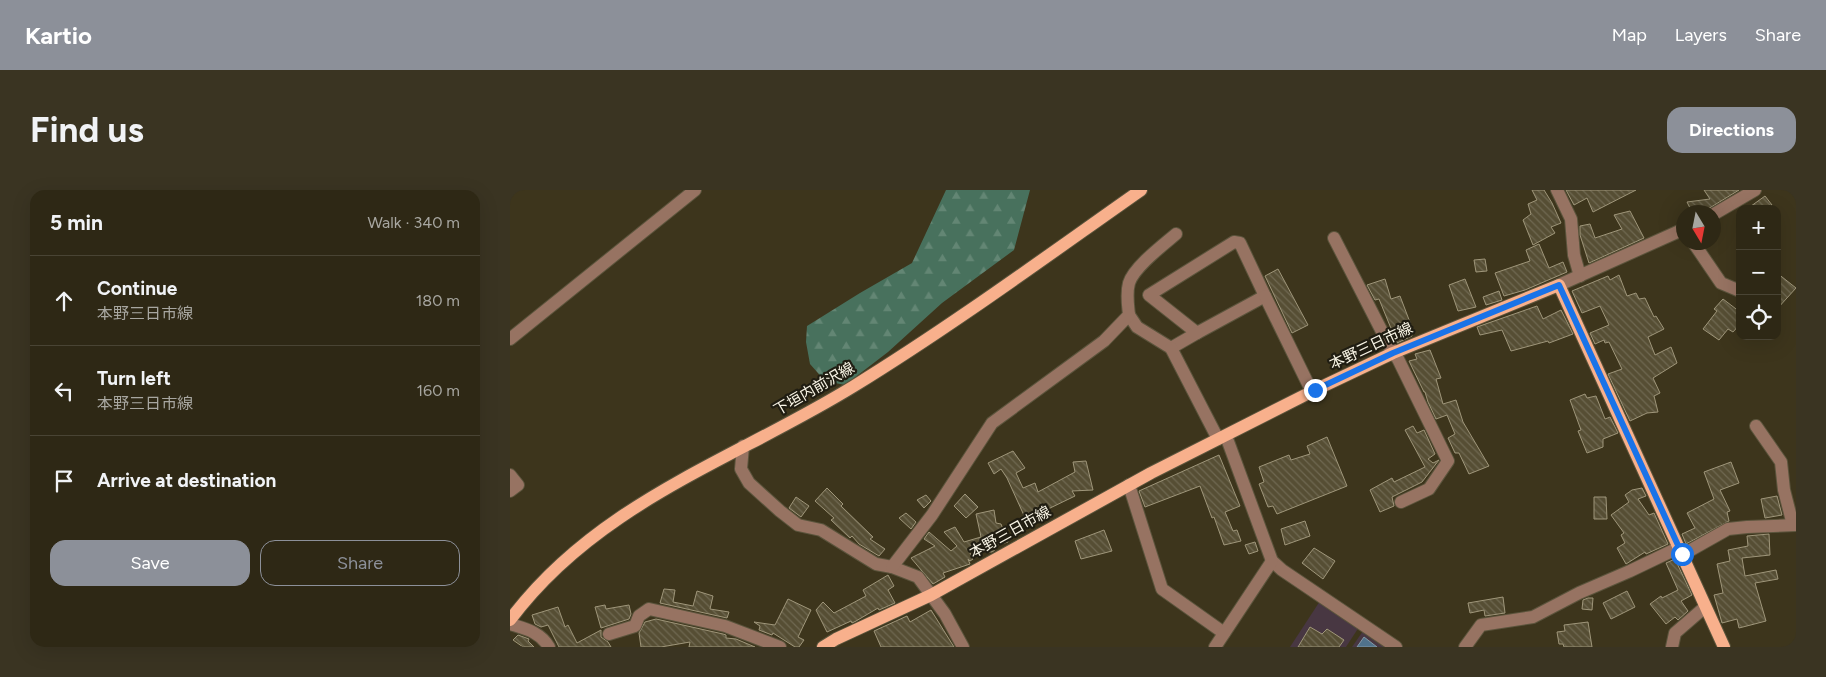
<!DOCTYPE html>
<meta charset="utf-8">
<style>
body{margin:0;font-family:Figtree,"Noto Sans JP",sans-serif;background:#3a3422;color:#f1f3f6}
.controls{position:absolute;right:15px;top:15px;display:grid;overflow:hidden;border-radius:10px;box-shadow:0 5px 20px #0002}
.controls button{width:45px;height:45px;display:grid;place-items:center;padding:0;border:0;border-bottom:1px solid #494434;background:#2e2815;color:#f1f3f6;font:25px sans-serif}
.compass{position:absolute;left:1166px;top:15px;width:45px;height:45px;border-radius:50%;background:#2e2815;box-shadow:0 5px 20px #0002;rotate:170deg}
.stop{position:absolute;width:15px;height:15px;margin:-11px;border:4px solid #1a73e8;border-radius:50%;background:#fff}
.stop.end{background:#1a73e8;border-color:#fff;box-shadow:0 1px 5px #0008}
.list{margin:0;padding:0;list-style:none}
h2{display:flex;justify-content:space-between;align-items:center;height:65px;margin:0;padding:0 20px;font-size:21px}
h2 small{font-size:16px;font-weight:400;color:#a7a6a0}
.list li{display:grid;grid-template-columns:32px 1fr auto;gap:15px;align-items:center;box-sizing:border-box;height:90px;padding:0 20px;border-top:1px solid #494434}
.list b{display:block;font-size:19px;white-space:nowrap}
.list p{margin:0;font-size:16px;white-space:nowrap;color:#a7a6a0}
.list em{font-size:16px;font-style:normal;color:#a7a6a0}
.actions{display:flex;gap:10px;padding:15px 20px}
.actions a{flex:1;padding:11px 0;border:1px solid #8c9099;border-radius:15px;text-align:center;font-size:18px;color:#8c9099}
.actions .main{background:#8c9099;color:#fff}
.icon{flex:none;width:28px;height:28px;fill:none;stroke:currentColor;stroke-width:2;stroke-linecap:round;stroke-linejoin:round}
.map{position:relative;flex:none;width:1286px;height:457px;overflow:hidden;border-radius:15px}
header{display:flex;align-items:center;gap:30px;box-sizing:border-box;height:70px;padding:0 25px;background:#8c9099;color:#fff}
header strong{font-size:24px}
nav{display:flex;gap:28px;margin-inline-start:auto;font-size:18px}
.intro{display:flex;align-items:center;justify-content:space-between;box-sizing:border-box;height:120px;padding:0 30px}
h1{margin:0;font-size:35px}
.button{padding:12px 22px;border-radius:15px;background:#8c9099;color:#fff;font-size:18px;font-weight:700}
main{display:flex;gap:30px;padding:0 30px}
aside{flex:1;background:#2e2815;border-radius:15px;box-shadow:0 5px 20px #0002}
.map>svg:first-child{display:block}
.education{fill:#483742}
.forest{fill:url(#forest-firs)}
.water{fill:url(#water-ripples);stroke:#8399a6}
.building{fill:url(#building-back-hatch);stroke:#9f967a}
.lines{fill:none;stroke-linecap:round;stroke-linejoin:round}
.minor-casing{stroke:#5b543c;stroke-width:14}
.major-casing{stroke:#5b543c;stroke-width:14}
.minor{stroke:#977362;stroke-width:12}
.major{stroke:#f8b08c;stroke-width:12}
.route{stroke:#1a73e8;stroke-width:6}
.labels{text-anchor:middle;stroke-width:4.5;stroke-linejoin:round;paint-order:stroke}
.street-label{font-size:15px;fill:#f9f5e6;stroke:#201d12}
</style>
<header>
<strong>Kartio</strong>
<nav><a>Map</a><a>Layers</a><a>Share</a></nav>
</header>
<div class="intro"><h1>Find us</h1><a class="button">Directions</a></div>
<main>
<aside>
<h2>5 min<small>Walk · 340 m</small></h2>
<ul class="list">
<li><svg class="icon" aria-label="ahead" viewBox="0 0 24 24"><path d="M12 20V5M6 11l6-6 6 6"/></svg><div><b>Continue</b><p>本野三日市線</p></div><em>180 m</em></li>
<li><svg class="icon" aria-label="left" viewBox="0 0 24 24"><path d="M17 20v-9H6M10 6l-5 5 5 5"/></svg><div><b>Turn left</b><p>本野三日市線</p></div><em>160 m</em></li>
<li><svg class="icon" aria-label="arrive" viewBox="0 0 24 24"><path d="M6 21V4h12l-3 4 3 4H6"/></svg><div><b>Arrive at destination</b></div></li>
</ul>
<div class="actions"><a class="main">Save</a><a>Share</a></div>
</aside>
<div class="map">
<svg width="1286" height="457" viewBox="0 0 1286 457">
<defs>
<pattern id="forest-firs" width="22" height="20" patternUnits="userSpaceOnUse" patternTransform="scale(1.25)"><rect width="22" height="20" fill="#48715d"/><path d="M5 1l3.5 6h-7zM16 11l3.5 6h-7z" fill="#638674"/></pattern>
<pattern id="water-ripples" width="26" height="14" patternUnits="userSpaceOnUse" patternTransform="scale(1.25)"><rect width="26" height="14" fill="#50728b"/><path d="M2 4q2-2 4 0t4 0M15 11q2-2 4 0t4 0" fill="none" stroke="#4d5c64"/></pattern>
<pattern id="building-back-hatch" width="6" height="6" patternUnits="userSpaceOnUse" patternTransform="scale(1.25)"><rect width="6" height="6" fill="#564e34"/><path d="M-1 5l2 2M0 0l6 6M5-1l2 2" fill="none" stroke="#6f6851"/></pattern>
</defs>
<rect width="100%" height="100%" fill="#3d351c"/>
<!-- education -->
<g class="education">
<path d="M810,411l39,26 -13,20h-56z"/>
<path d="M853,441l23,16h-34z"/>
</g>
<!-- forest -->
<path class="forest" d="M436,0h84l-16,60 -72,53 -54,49 -43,33 -20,-4 -15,-17 -4,-22 1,-16 53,-33 52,-30z"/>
<!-- water -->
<path class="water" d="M854,447l13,10h-20z"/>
<!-- building -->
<g class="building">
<path d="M1022,0h12l8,13 9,20 -10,4 4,6 -22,12 -10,-25 8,-6 -3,-10 9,-4z"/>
<path d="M1056,0h70l-43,22 -6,-14 -13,7z"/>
<path d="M1194,0h35l-36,22h-11l-5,-10 23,-3z"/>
<path d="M1255,6l7,9 -6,4h-19z"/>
<path d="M1120,21l14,27 -55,25 -9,-28v-9l10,-2 5,14 27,-9 -8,-14z"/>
<path d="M1029,54l10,24 14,-6 4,10 -42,18 -21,6 -9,-23 35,-12 -4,-11z"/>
<path d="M975,69l2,12 -11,1 -2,-12z"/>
<path d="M768,79l30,56 -16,8 -27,-57z"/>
<path d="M1267,83l19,15 -19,21z"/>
<path d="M1109,85l8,21 9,-3 3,6 6,-1 9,19 2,-1 8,13 -16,8 7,18 16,-8 6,16 -24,15 7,15 -6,3 4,16 -11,1 -17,8 -22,-47 14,-5 -13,-27 -4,1 -1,-3 -9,4 -5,-11 19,-8 -9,-19 -18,7 -10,-22 36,-15 2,4z"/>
<path d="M875,89l6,20 9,-3 11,29 -3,1 4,10 -15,7 -18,-44 -4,1 -8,-15z"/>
<path d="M955,89l11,28 -18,4 -9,-26z"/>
<path d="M989,101l3,9 -16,5 -3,-8z"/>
<path d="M1213,109l17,13v12l-7,8 -5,-3 -9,11 -16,-11 14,-18 -3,-2z"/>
<path d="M1027,116l6,13 18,-9 12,24 -24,9 -1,-2 -37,10 -9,-21 -22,5 -3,-8z"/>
<path d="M920,160l11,28 -5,1 7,25 13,-4 7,22 26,44 -20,8 -10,-21h-4l-7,-15 7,-4 -8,-19 -11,4 -8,-17 -3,-10h-1l-15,-31 8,-2 -2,-5z"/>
<path d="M1075,204l2,4 9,-2 9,23 5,-2 8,16 -15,6v8l-16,6 -9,-22 3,-1 -11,-30z"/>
<path d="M903,236l4,7 7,-3 11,24 -7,5 5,4 6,-3 -17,22 -30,15 2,9 -14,6 -10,-22 22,-12 2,4 31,-15 -20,-37z"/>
<path d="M817,247l20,49 -70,28 -4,-8 -5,1 -9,-23 5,-2 -5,-15 30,-12 2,5 19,-6 -3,-8z"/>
<path d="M503,261l12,17 -9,5 7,15 12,-5 3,9 37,-20 -2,-10 13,-1 7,29 -21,1 3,5 -29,14 2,4 -21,8 -20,-44 -6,-9 -7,5 -6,-11z"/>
<path d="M709,265l21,51 -15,6 8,19 4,-1 4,11 -17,4 -10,-28 -2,1 -12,-32 -55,21 -6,-16z"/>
<path d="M1221,272l8,21 -19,7 10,21 -3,1 2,9 -43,23 -4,-10 13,-6 -8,-15 27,-14 -10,-27z"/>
<path d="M317,298l16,16 -2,2 32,31 -3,2 15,10 -6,7 -20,-12 -7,-8 -2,2 -19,-18 3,-2 -19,-17z"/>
<path d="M1132,298l4,8 -8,3 11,16 5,-2 14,31 -22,10 -1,-2 -19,12 -9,-16 8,-5 -4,-8 3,-2 -13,-18 18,-13 -4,-7 7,-5z"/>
<path d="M455,304l13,13 -12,11 -12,-12z"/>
<path d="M416,305l5,6 -7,7 -7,-8z"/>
<path d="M1267,306l5,19 -17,3 -4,-19z"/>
<path d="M286,307l13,9 -8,11 -12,-9z"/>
<path d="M1084,307h12l1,22h-13z"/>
<path d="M484,320l2,13 5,1 7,18 -14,4 1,4 -3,2 -23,-1 4,8 -3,2 -2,-2 2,5 -27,9 2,4 -12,7 -22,-26 24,-12 -11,-7 5,-7 22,19 6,-5 -13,-14 11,-5 9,15 17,-5 -5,-23z"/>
<path d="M396,323l10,9 -5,7 -12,-11z"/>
<path d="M795,331l5,15 -25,9 -4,-16z"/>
<path d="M594,340l8,21 -31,8 -6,-18z"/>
<path d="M1259,344l1,21 -28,3 3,18 31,-6 2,9 -23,4 11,38 -27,7 -2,-9 -15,4 -8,-28 9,-2 -6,-29 13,-3 -2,-11 20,-4 -1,-10z"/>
<path d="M745,352l3,9 -9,3 -4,-9z"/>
<path d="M804,358l21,13 -12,18 -21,-16z"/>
<path d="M1165,369l17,36 -11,6 7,10 -10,9 -3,-3 -9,7 -16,-20 11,-8 1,2 16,-8 -12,-27z"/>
<path d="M378,385l6,11 -6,4 7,13 -16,7 -1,-2 -22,13 -4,2 -1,-2 -24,11 -11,-22 7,-8 11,11 32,-17 -3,-6z"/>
<path d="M154,399l11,1 -2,12 20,4 4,-15 16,5 -3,13 19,3 -2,6 -67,-15z"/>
<path d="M1117,401l8,16 -24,12 -8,-16z"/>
<path d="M993,407l2,16 -20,3 -1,-6 -14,3 -2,-10z"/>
<path d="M1078,408h5l-1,12 -10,-1 1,-9z"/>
<path d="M278,409l23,11 -13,27 6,3 -5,7h-4l-22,-14 -1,2 -13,-5 1,-4 -6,-4 21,3z"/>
<path d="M95,415l1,4 23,-4 2,9 -2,5 -28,9 -6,-21z"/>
<path d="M48,417l7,20 3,-2 9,18 24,-13v7l7,5 3,5h-52l-11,-22 -7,2 -6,-3 -3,-9z"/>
<path d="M421,420l23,37h-73l-7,-16 33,-15 3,6z"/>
<path d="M146,429l67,15 3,1v3l10,1 19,8h-66l1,-5 -29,5h-20l-2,-14 6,-11z"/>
<path d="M1078,432l4,25h-28l-1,-3h-4l-2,-12 8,-1 -1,-6z"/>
<path d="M800,437l12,7 5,-5 17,11 -5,7h-41z"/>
<path d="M8,445l11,4 -1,2 6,6h-11l-10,-7z"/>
</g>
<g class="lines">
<defs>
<g id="minor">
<path d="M1047,0l14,29 3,36 6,21"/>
<path d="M1204,24l41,-24"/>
<path d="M824,48l59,115 5,6 50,102 -19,28 -28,13"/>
<path d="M724,52l6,1 25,53 -68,37 -48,-38z"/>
<path d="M1183,52l28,41 19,8"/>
<path d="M1049,95l125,-56"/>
<path d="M755,106l47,96"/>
<path d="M619,125l8,12 34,21 26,-15"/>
<path d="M0,149l185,-149"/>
<path d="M661,158l47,91"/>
<path d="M1246,236l25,36 3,28 9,35"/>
<path d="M716,246l46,125 10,9 114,77"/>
<path d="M233,256l-2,23 8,14 31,28 18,14 23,5 55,34 16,3 26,10 27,37 18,33"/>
<path d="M0,285l8,10 -8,6"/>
<path d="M619,295l33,104 62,44"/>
<path d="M1172,365l46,-26 19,-2 49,-2"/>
<path d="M382,377l40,-52 60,-92 112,-82 25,-26c-1,-11 -3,-21 0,-32 5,-16 34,-38 47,-49"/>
<path d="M0,434c16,5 30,8 39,23"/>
<path d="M99,444l26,-8 4,-10 10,-7 76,17 55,21"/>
<path d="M705,457l57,-86"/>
<path d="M955,457l16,-22 52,-8 46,-24 51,-22 48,-23"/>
<path d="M1162,457l3,-14 30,-26"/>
</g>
<g id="major">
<path d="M0,430c88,-118 224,-160 344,-234 99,-61 193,-130 287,-196"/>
<path d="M313,457l13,-8 95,-44 220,-122 164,-83 78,-37 166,-68 165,362"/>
</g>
</defs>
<!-- minor casing -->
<use href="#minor" class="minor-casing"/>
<!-- major casing -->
<use href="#major" class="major-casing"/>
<!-- minor -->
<use href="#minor" class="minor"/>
<!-- major -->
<use href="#major" class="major"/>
</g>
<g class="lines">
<!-- route -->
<path class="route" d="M805,200l78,-37 166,-68 123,269"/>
</g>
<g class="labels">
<!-- street labels -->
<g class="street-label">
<text transform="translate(861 156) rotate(-25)" y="5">本野三日市線</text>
<text transform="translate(304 199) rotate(-30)" y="5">下垣内前沢線</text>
<text transform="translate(500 342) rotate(-29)" y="5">本野三日市線</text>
</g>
</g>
</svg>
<div class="controls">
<button>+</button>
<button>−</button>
<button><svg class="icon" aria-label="locate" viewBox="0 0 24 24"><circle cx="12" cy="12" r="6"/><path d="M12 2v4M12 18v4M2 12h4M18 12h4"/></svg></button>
</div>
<svg class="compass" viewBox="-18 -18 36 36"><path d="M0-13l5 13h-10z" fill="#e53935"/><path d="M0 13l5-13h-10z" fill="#a7a6a0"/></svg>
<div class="stop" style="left:1172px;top:364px"></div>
<div class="stop end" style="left:805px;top:200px"></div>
</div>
</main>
